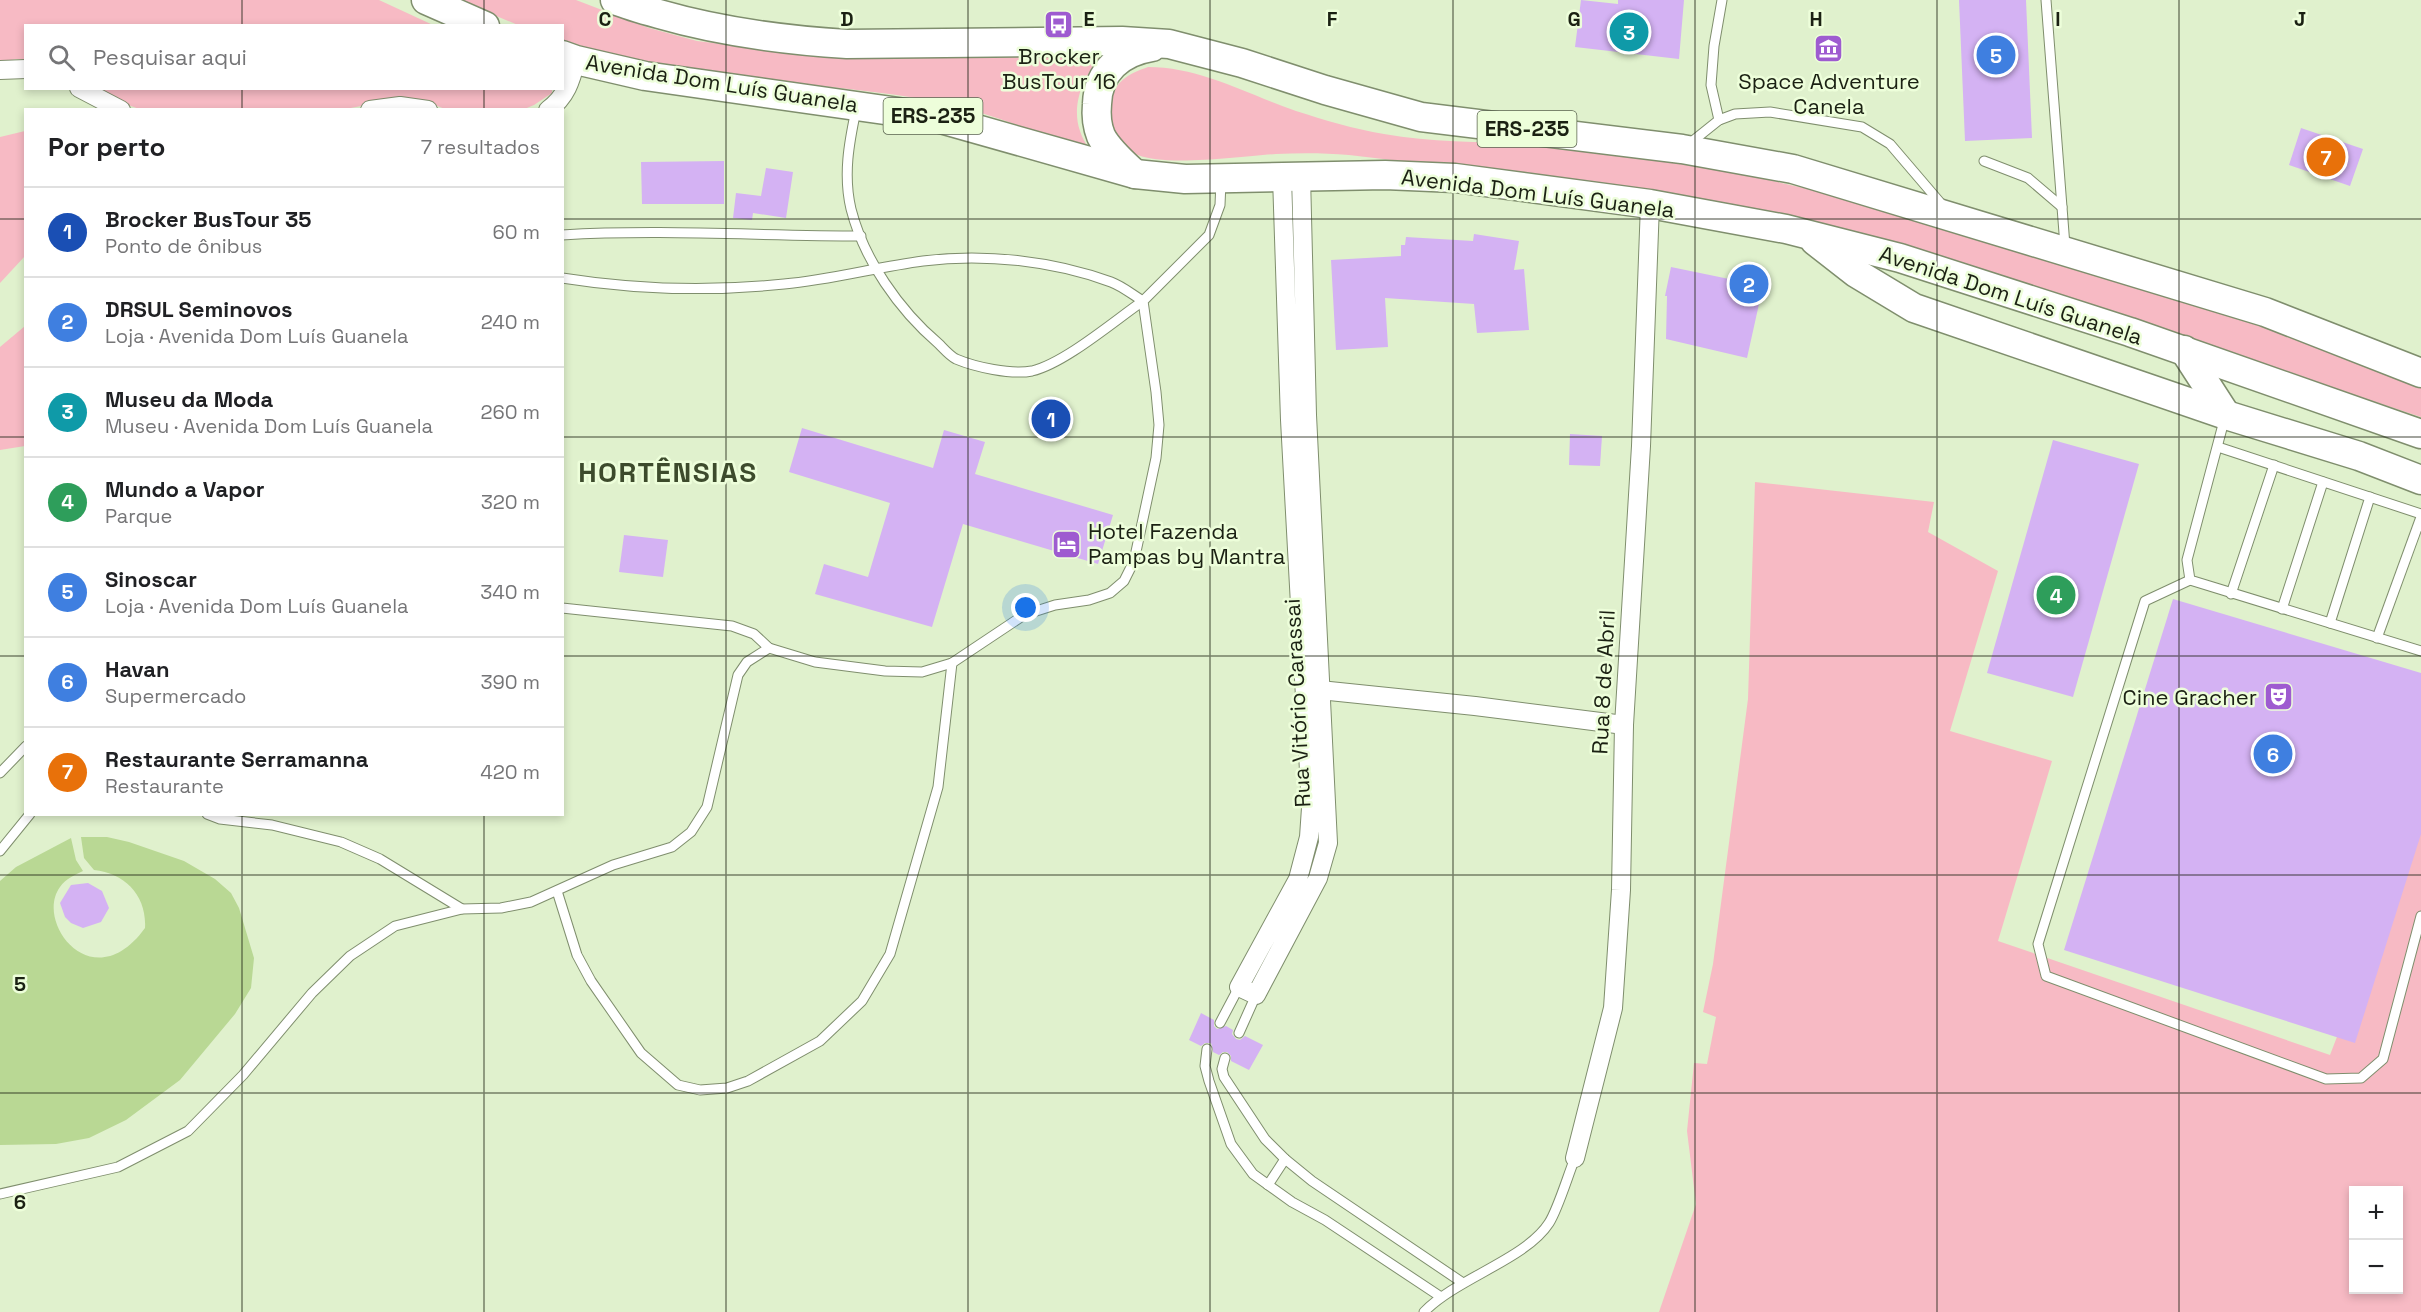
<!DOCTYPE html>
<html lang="pt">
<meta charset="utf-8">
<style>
body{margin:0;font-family:"Space Grotesk",sans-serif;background:#f6f6f6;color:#202124}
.controls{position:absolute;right:18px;bottom:18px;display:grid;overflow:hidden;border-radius:0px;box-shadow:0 3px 9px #0003}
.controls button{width:54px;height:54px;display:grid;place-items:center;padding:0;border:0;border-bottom:2px solid #e0e0e0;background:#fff;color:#202124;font:30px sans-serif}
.you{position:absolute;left:1026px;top:608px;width:21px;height:21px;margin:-15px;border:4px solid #fff;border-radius:50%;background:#1a73e8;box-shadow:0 0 0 9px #1a73e833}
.badge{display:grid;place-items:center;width:39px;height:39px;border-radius:50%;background:#db2777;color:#fff;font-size:20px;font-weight:700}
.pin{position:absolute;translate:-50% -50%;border:3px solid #fff;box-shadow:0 2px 6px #0006}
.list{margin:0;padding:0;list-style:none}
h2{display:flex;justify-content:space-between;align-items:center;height:78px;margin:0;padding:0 24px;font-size:26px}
h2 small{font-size:20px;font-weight:400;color:#757577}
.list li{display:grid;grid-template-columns:39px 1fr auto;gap:18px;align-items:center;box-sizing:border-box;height:90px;padding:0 24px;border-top:2px solid #e0e0e0}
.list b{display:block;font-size:22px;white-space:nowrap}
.list p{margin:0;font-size:20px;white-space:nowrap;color:#757577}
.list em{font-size:20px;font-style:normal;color:#757577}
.icon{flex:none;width:33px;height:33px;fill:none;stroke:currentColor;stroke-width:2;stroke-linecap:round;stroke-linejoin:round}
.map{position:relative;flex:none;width:2421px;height:1312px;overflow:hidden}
.search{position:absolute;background:#fff;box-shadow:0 3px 9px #0003;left:24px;top:24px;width:540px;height:66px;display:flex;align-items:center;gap:15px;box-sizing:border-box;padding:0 21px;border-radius:0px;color:#757577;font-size:22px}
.panel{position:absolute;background:#fff;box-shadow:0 3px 9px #0003;left:24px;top:108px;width:540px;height:708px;border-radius:0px}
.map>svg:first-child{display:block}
.green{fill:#f7bac4;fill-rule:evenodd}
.water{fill:#b9d894}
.building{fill:#d4b2f3}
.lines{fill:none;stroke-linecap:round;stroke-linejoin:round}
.service-casing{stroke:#7f8e6d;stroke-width:11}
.minor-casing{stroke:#7f8e6d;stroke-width:20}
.primary-casing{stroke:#7f8e6d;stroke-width:31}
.service{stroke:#fff;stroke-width:9}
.minor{stroke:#fff;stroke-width:18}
.primary{stroke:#fff;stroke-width:28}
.grid{fill:none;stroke:#1b2113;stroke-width:1.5;stroke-opacity:0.55}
.labels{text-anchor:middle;stroke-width:5;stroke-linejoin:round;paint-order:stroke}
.shield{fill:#edfeda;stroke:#5a634f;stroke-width:1.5}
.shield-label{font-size:21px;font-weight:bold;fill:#1b2113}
.poi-label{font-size:22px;fill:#1b2113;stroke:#edfeda}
.street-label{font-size:22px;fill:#1b2113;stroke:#edfeda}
.district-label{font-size:28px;font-weight:bold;letter-spacing:1.5px;fill:#3d4b2c;stroke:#edfeda}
.grid-label{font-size:20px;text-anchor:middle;font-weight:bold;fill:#1b2113;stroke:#edfeda;stroke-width:5;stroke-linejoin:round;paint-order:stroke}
</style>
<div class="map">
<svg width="2421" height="1312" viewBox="0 0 2421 1312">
<rect width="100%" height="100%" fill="#e0f1cd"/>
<!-- green -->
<g class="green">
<path d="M0,0h379l54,25 -407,1 -1,34 -8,-1 -17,3z"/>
<path d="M458,0h118l73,28 48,13 114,14 291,3c-19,16 -31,48 -22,73 2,7 7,14 10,21 -49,-18 -99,-39 -151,-50 -68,-13 -138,-17 -208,-26 -56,-7 -114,-18 -168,-36l-1,-14 -44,-1z"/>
<path d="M1148,67c52,0 99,27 148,44 28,9 58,18 88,23 55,10 111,7 167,11 97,7 193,29 287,51l418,129 110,38 55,22v32l-476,-157 -383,-80 -213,-25c-24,-2 -49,-2 -73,-1 -34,2 -109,13 -138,1 -10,-4 -24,-18 -28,-29 -2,-8 0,-20 2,-28 5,-19 19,-25 36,-31z"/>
<path d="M96,89h456v4l-18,12 -12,5 -77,-1 -23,-9 -24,-1 -58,11h-198l-22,-8z"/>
<path d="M25,131v125l-25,27v-146z"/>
<path d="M25,326v120l-25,4v-103z"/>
<path d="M1755,482l179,20 -6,30 70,39 -48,160 102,30 -54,180 332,114 91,-237v494h-762l37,-108 -9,-73 7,-68 13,1 9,-47 -13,-5 10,-48 35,-265zM2354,1190h44v100h-44z"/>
</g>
<!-- water -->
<path class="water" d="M81,837h26l22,5 55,19 31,18 16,14 8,15 15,50 -3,30 -16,26 -55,66 -54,40 -37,18 -33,6 -56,1v-264l16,-14 55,-29 5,22 7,11c-8,4 -18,8 -23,16 -26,35 33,113 85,41 2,-32 -20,-55 -51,-58l-10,-12z"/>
<!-- building -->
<g class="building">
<path d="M1581,0l37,4v-4h66l-5,59 -104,-12z"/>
<path d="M1959,0h67l6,138 -67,3z"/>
<path d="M2301,128l62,21 -13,37 -61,-21z"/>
<path d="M724,161v43h-82l-1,-42z"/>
<path d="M766,168l27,4 -7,46 -33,-5 -1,7 -19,-2 3,-25 25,3z"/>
<path d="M1474,234l45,7 -5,29 10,-1 5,61 -52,3 -3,-29 -89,-6 3,49 -52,3 -5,-90 70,-4v-11h4l1,-8 67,4z"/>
<path d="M1671,267l92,19 -16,72 -81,-19 1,-43h-2z"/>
<path d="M802,428l131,40 11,-38 41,12 -10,32 138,41 -15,49 -135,-40 -31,103 -117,-33 9,-30 44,13 22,-74 -101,-31z"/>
<path d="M1570,434l32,2 -2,30 -31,-1z"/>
<path d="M2053,440l86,24 -66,233 -86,-24z"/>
<path d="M624,535l44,5 -5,37 -44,-5z"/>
<path d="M2173,599l248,74v161l-66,209 -291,-93z"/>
<path d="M88,883l14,8 7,17 -8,14 -18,6 -12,-5 -6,-6 -5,-14 11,-18z"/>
<path d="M1201,1013l13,7v6l3,3 9,-3 7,4 -1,4 4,5 4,1 5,-4 18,9 -14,25 -18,-9v-5l-4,-4h-4l-4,3 -6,-3 -2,-9h-6l-4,3 -12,-6z"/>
</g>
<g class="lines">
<defs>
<g id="service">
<path d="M2046,0l19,246"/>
<path d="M1719,120l-8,-35 3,-39 8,-46"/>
<path d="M1689,144l30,-24 16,-6 35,-2 92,15 28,17 53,62"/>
<path d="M1984,161l44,17 34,29"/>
<path d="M562,235c100,-6 199,1 299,1"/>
<path d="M562,278c76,12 146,14 222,6 47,-4 93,-17 139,-23 62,-8 131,0 188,21 11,4 22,13 32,19 -29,20 -78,62 -111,70 -21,4 -57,-4 -76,-12 -6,-3 -12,-10 -17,-15 -40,-34 -75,-84 -88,-135 -8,-34 -2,-66 5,-99"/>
<path d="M2225,417l-38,143 3,20 231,71"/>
<path d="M2218,447l203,67"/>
<path d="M2190,580l-45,21 -107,343 8,32 280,103 35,-1 22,-19 38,-143"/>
<path d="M2231,594l43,-129"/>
<path d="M562,608l170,18 22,8 15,14 46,14 70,9 37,1 30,-9 72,-48 31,-10 34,-5 21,-7 14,-12 10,-20 22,-103 3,-33 -3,-33 -13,-91 66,-66 11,-30 1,-24"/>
<path d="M2282,609l41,-127"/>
<path d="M2330,623l40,-126"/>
<path d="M2377,638l44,-121"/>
<path d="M0,773l26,-27"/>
<path d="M207,814l13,5 52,6 69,17 39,17 82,50"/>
<path d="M0,851l30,-37"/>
<path d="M557,891l20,64 14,26 50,72 37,32 22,5 27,-2 21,-7 72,-40 42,-40 28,-47 48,-167 14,-124"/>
<path d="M1220,1023l19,-36"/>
<path d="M1239,1033l17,-38"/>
<path d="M1207,1049l-2,17 4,15 22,63 22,30 39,28 33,18 116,77"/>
<path d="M1225,1058l-3,11 2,8 41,62 20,20 27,22 151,102"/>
<path d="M1268,1185l17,-26"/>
<path d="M0,1194l118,-27 70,-36 55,-56 69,-82 38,-37 45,-30 67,-17 39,-1 30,-6 82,-37 59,-18 19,-15 16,-25 31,-132 9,-13 22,-14"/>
<path d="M1424,1312c33,-34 102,-53 125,-89 9,-14 19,-48 26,-65"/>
</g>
<g id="minor">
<path d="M0,70l26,-1"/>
<path d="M79,88l42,22"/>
<path d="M370,110l30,-4 28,4"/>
<path d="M548,110c18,-13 23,-29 28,-50"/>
<path d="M1282,177l8,243 21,388 -2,29 -11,42 -59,108 17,8 62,-117 10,-35 -21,-428 -6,-239"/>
<path d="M1310,689l165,17 149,19"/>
<path d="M1575,1158l38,-150 8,-118 3,-165 17,-279 9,-242"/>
</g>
<g id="primary">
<path d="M426,0l59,26"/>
<path d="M615,0c14,6 29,10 44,14 62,18 124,26 188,30l275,-3 47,3 73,19 83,27 96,27 261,32 111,20 472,143 156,61"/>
<path d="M562,55l14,5 69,16 289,41 201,57 50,5 200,-4 70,3 195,26 136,25 114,29 230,74 291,102"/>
<path d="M1135,174c-12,-11 -27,-24 -34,-38 -4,-10 -5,-22 -4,-32 1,-33 24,-52 55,-57"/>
<path d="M1815,241l41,32 58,35 312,107 133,41 62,24"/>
<path d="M2184,350l42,65"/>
</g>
</defs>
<!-- service casing -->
<use href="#service" class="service-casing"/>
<!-- minor casing -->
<use href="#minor" class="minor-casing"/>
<!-- primary casing -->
<use href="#primary" class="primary-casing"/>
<!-- service -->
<use href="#service" class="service"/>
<!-- minor -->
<use href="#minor" class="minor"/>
<!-- primary -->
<use href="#primary" class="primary"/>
</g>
<!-- grid -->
<path class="grid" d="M242,0v26M484,0v26M726,0v1312M968,0v1312M1210,0v1312M1453,0v1312M1695,0v1312M1937,0v1312M2179,0v1312M242,88v22M484,88v22M0,219h26M562,219h1859M0,437h26M562,437h1859M0,656h26M562,656h1859M242,814v498M484,814v498M0,875h2421M0,1093h2421"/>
<!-- icons -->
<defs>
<symbol id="bus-square" viewBox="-11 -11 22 22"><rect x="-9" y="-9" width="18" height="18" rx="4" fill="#9e5bd0" stroke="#edfeda"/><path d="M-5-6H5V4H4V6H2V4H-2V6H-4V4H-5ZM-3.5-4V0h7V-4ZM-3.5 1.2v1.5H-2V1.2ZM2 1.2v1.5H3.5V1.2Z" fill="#fff"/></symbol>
<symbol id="museum-square" viewBox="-11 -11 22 22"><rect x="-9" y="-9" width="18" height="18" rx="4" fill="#9e5bd0" stroke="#edfeda"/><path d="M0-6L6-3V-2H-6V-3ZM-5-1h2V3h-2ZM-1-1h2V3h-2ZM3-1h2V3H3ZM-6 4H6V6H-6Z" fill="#fff"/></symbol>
<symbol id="hotel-square" viewBox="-11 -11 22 22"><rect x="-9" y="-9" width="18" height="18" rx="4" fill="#9e5bd0" stroke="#edfeda"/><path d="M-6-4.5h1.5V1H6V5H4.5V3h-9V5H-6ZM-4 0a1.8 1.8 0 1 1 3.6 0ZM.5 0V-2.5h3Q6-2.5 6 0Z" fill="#fff"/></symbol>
<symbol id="theatre-square" viewBox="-11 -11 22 22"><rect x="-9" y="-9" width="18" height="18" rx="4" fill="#9e5bd0" stroke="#edfeda"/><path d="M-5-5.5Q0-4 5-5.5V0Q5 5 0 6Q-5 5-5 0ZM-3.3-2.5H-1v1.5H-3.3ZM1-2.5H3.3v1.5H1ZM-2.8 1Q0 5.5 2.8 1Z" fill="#fff"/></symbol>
</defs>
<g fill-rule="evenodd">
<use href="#bus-square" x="1042" y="8" width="33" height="33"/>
<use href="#museum-square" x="1812" y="32" width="33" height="33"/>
<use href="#hotel-square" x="1050" y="528" width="33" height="33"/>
<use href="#theatre-square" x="2262" y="680" width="33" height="33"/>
</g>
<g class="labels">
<!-- shield labels -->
<g class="shield">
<rect x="883.5" y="98" width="99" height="36" rx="4.5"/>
<rect x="1477.5" y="111" width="99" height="36" rx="4.5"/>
</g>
<g class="shield-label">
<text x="933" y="123">ERS-235</text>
<text x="1527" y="136">ERS-235</text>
</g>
<!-- poi labels -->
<g class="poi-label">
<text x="1059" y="64">Brocker<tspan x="1059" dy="25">BusTour 16</tspan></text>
<text x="1829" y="89">Space Adventure<tspan x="1829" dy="25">Canela</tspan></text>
<text x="1088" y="539" text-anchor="start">Hotel Fazenda<tspan x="1088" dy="25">Pampas by Mantra</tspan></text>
<text x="2257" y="705" text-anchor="end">Cine Gracher</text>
</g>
<!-- street labels -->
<g class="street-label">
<text transform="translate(722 83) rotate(9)" y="8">Avenida Dom Luís Guanela</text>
<text transform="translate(1538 193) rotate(7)" y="8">Avenida Dom Luís Guanela</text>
<text transform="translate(2011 295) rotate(18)" y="8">Avenida Dom Luís Guanela</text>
<text transform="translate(1603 682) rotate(-87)" y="8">Rua 8 de Abril</text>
<text transform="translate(1297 703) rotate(-93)" y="8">Rua Vitório Carassai</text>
</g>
<!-- district labels -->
<g class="district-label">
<text x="668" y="482">HORTÊNSIAS</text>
</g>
</g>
<g class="grid-label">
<text x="605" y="26">C</text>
<text x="847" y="26">D</text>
<text x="1089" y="26">E</text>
<text x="1332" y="26">F</text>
<text x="1574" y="26">G</text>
<text x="1816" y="26">H</text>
<text x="2058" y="26">I</text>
<text x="2300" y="26">J</text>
<text x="20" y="991">5</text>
<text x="20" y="1209">6</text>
</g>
</svg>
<div class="controls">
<button>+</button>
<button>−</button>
</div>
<div class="you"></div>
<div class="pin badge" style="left:1051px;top:419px;background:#1a4fb4">1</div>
<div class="pin badge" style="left:1749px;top:284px;background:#3f7fe0">2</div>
<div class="pin badge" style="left:1629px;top:32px;background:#0f9aa8">3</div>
<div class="pin badge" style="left:2056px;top:595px;background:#2e9e5b">4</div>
<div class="pin badge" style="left:1996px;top:55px;background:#3f7fe0">5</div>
<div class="pin badge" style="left:2273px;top:754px;background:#3f7fe0">6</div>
<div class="pin badge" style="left:2326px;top:157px;background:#e8710a">7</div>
<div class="search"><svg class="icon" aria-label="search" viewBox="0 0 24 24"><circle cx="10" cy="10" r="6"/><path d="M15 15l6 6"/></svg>Pesquisar aqui</div>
<section class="panel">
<h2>Por perto<small>7 resultados</small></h2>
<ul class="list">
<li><span class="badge" style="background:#1a4fb4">1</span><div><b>Brocker BusTour 35</b><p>Ponto de ônibus</p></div><em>60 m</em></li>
<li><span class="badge" style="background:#3f7fe0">2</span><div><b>DRSUL Seminovos</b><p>Loja · Avenida Dom Luís Guanela</p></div><em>240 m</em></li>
<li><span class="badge" style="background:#0f9aa8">3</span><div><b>Museu da Moda</b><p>Museu · Avenida Dom Luís Guanela</p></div><em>260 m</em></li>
<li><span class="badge" style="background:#2e9e5b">4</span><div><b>Mundo a Vapor</b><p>Parque</p></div><em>320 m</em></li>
<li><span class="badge" style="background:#3f7fe0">5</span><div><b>Sinoscar</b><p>Loja · Avenida Dom Luís Guanela</p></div><em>340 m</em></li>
<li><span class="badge" style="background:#3f7fe0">6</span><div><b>Havan</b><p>Supermercado</p></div><em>390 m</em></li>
<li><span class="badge" style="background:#e8710a">7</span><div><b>Restaurante Serramanna</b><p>Restaurante</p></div><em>420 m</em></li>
</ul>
</section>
</div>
